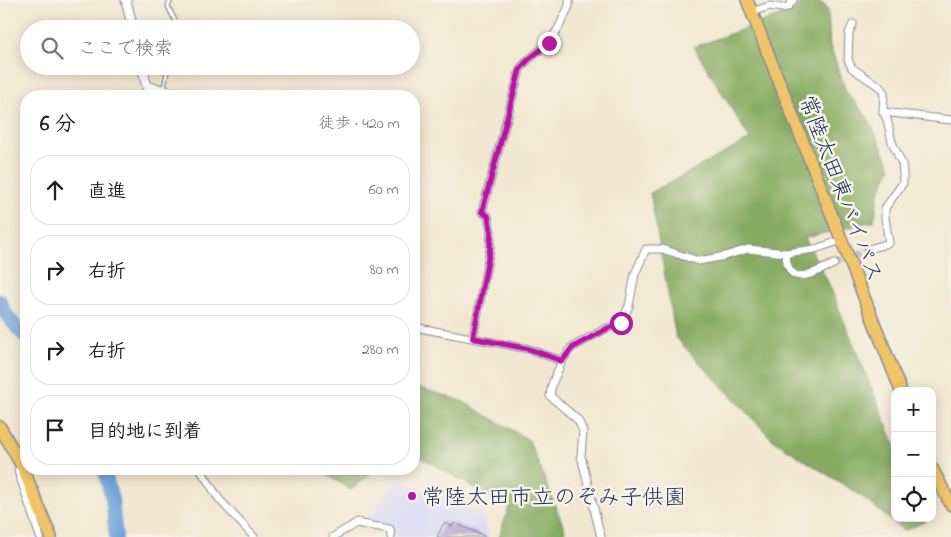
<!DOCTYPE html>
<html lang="ja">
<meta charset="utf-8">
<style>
body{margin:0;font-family:"Indie Flower","Klee One",sans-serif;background:#f2f2f2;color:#202124}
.controls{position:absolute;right:15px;bottom:15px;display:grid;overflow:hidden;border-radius:10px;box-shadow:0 2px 12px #0003}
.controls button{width:45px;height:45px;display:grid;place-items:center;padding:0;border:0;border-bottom:1px solid #e0e0e0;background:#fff;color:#202124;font:25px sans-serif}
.stop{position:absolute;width:15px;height:15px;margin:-11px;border:4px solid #b5179e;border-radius:50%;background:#fff}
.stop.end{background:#b5179e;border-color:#fff;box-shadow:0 1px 5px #0008}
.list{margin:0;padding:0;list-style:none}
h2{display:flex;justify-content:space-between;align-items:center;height:65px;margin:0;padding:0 20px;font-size:21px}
h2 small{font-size:16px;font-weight:400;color:#757577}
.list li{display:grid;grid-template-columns:32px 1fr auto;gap:15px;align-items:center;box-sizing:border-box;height:70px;margin:0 10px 10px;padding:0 10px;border:1px solid #e0e0e0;border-radius:20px}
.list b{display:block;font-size:19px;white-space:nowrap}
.list em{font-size:16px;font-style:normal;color:#757577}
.icon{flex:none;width:28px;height:28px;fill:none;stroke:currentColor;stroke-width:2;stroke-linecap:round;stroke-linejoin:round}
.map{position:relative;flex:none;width:951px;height:537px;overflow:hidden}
.search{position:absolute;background:#fff;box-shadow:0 2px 12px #0003;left:20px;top:20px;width:400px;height:55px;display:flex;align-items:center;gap:12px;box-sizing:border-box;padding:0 18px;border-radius:28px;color:#757577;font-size:19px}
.panel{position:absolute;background:#fff;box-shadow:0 2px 12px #0003;left:20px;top:90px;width:400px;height:385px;border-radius:20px}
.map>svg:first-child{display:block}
.built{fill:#d8d7f8}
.forest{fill:#86ab60;stroke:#506d5f}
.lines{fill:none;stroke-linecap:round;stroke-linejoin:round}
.river{stroke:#6ea3db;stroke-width:14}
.building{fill:#b09ad5}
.minor-tunnel{stroke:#c7c2b9;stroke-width:7;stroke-dasharray:7 3.5;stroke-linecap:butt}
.service-casing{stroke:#868b97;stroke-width:5.5}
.minor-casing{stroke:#868b97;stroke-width:9}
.tertiary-casing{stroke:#868b97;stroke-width:11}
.primary-casing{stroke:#868b97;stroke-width:14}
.trunk-casing{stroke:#868b97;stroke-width:14}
.service{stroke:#fff;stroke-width:3}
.minor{stroke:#fff;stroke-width:7}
.tertiary{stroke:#fff;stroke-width:9}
.primary{stroke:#f0c469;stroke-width:11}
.trunk{stroke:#f0c469;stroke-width:11}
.route{stroke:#b5179e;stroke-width:6}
.poi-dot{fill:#b5179e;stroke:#f7f3e8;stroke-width:2}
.labels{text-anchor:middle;stroke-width:5;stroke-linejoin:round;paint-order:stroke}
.street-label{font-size:22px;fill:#1b2f5e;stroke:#f7f3e8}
.poi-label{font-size:22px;fill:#1b2f5e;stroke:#f7f3e8;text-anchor:start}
</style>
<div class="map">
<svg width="951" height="537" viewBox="0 0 951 537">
<rect width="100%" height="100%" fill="#f7f3e8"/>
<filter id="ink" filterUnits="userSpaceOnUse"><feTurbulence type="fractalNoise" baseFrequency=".02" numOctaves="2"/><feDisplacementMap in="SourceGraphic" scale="10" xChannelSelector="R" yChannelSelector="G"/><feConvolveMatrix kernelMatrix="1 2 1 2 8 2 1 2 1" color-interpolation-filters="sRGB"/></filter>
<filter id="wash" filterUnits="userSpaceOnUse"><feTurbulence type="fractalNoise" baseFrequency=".0096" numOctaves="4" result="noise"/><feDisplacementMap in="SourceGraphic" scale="20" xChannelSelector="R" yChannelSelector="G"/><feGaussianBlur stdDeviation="1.12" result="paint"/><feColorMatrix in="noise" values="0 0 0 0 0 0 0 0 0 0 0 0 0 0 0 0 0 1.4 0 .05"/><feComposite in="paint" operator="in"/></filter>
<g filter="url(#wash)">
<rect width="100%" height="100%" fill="#f2e7d0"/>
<!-- built -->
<path class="built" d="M397,479l84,34 9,24h-96l-1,-8 -26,-7z"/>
<!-- forest -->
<g class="forest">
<path d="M799,0h18l11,8 2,38 16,45 22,27 23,49 -12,26 -5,28 -69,17 23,44 67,163v73h30l1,3 -22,10 -44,-36 -86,-54 -98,-103 -26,-145 100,-54 -56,-92 101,-37z"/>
<path d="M414,386l48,15 67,39 36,90 -2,7h-64l10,-30 -95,-53z"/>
<path d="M318,469h58l-25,21z"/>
</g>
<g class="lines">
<!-- river -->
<g class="river">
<path d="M0,301c5,15 15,26 26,36"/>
<path d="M104,469l8,30 4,38"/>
</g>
</g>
<g id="blocks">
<!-- building -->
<path class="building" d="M444,523l9,3 1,-3 33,14h-50z"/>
</g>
</g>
<g filter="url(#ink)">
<use href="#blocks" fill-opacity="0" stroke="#868b97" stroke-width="1"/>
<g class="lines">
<!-- minor-tunnel -->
<path class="minor-tunnel" d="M834,264l35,-15"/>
<defs>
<g id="service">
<path d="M171,0l-3,6 11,23"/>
<path d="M164,88l4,-22"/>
</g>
<g id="minor">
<path d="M751,12l19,-6 12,2 6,-1 5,-7"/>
<path d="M853,24l-4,9 -1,27 4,8 28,19 4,6 -1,19 4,7 5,23 10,22 1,9v10l-18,25v10l4,25 -20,6"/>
<path d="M147,86l17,3 16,7"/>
<path d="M883,112l68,8"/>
<path d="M786,253c1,37 27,20 48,11"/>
<path d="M414,327l115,22 33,12"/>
<path d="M473,338l17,-89 1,-17 -3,-16 -6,-4 38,-143 8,-9 21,-17 9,-14 11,-23v-6"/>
<path d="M22,466l-4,5 22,66"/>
<path d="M200,469l19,30 35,38"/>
<path d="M356,523l34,6 1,8"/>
<path d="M333,537l25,-15"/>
<path d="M601,537l-20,-81 2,-25 -5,-11 -28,-24 2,-12 10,-23 9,-13 34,-19 16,-6 8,-17 6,-32 11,-25h16l37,12 26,-5 23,-7 38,4 29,-4 27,-9"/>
</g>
<g id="tertiary">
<path d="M126,0l7,29"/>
<path d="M142,66l7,30"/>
</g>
<path id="primary" d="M0,427l22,39 29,71"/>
<g id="trunk">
<path d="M747,0l154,391"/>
<path d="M932,468l19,37"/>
</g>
</defs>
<!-- service casing -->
<use href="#service" class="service-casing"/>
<!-- minor casing -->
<use href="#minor" class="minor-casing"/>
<!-- tertiary casing -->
<use href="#tertiary" class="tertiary-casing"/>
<!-- primary casing -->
<use href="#primary" class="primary-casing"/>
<!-- trunk casing -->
<use href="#trunk" class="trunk-casing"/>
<!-- service -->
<use href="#service" class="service"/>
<!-- minor -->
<use href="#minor" class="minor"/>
<!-- tertiary -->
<use href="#tertiary" class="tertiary"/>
<!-- primary -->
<use href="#primary" class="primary"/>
<!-- trunk -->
<use href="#trunk" class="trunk"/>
</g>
</g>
<g class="lines" filter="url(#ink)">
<!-- route -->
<path class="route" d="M549,43l-21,17 -8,9 -38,143 6,4 3,16 -1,17 -17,89 56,11 33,12 10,-13 34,-19 15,-6"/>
</g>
<!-- markers -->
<circle class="poi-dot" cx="412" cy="496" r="5"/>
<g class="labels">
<!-- street labels -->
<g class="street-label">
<text transform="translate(842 188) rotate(69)" y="8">常陸太田東バイパス</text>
</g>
<!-- poi labels -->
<g class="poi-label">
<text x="422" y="504">常陸太田市立のぞみ子供園</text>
</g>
</g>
</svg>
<div class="controls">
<button>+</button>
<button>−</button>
<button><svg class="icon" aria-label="locate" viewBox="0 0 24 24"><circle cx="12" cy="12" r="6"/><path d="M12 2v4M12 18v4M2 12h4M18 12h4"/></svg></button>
</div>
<div class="stop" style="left:621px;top:323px"></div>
<div class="stop end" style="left:549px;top:43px"></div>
<div class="search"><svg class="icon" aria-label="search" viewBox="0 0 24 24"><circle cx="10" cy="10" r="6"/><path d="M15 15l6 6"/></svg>ここで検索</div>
<section class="panel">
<h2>6 分<small>徒歩 · 420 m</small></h2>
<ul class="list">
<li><svg class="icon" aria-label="ahead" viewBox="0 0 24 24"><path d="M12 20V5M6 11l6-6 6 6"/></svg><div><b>直進</b></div><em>60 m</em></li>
<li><svg class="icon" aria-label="right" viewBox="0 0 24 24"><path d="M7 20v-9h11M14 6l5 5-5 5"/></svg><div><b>右折</b></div><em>80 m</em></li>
<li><svg class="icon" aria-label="right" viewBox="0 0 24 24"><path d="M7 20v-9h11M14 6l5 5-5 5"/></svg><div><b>右折</b></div><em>280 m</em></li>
<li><svg class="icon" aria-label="arrive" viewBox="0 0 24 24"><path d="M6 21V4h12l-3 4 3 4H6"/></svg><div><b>目的地に到着</b></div></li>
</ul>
</section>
</div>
